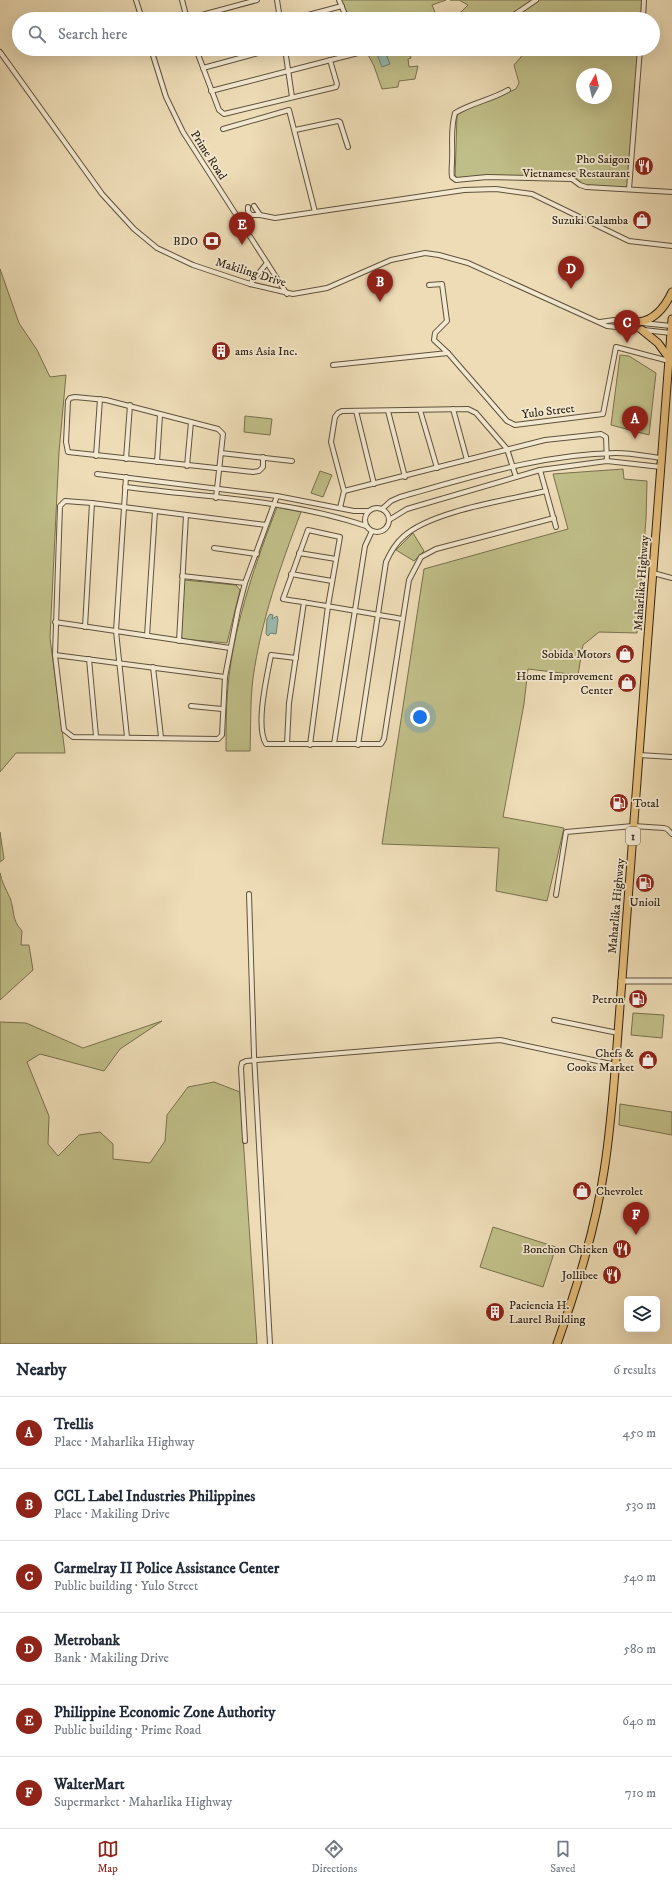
<!DOCTYPE html>
<meta charset="utf-8">
<style>
body{margin:0;font-family:"IM FELL DW Pica",serif;background:#f2f2f3;color:#1f2937}
.controls{position:absolute;right:12px;bottom:12px;display:grid;overflow:hidden;border-radius:6px;box-shadow:0 4px 16px #0002}
.controls button{width:36px;height:36px;display:grid;place-items:center;padding:0;border:0;border-bottom:1px solid #e0e1e3;background:#fff;color:#1f2937;font:20px sans-serif}
.compass{position:absolute;left:576px;top:68px;width:36px;height:36px;border-radius:50%;background:#fff;box-shadow:0 4px 16px #0002;rotate:8deg}
.you{position:absolute;left:420px;top:717px;width:14px;height:14px;margin:-10px;border:3px solid #fff;border-radius:50%;background:#1a73e8;box-shadow:0 0 0 6px #1a73e833}
.badge{display:grid;place-items:center;width:26px;height:26px;border-radius:50%;background:#8f2418;color:#fff;font-size:13px;font-weight:700}
.pin{position:absolute;translate:-50% -33px;filter:drop-shadow(0 1px 2px #0008)}
.pin::after{content:'';position:absolute;top:21px;width:14px;height:12px;background:inherit;clip-path:polygon(0 0,100% 0,50% 100%)}
.list{margin:0;padding:0;list-style:none}
h2{display:flex;justify-content:space-between;align-items:center;height:52px;margin:0;padding:0 16px;font-size:17px}
h2 small{font-size:13px;font-weight:400;color:#747a83}
.list li{display:grid;grid-template-columns:26px 1fr auto;gap:12px;align-items:center;box-sizing:border-box;height:72px;padding:0 16px;border-top:1px solid #e0e1e3}
.list b{display:block;font-size:15px;white-space:nowrap}
.list p{margin:0;font-size:13px;white-space:nowrap;color:#747a83}
.list em{font-size:13px;font-style:normal;color:#747a83}
.icon{flex:none;width:22px;height:22px;fill:none;stroke:currentColor;stroke-width:2;stroke-linecap:round;stroke-linejoin:round}
.map{position:relative;flex:none;width:672px;height:1344px;overflow:hidden}
.search{position:absolute;background:#fff;box-shadow:0 4px 16px #0002;left:12px;right:12px;top:12px;height:44px;display:flex;align-items:center;gap:10px;box-sizing:border-box;padding:0 14px;border-radius:22px;color:#747a83;font-size:15px}
.sheet{height:484px;background:#fff}
nav{display:flex;justify-content:space-around;align-items:center;box-sizing:border-box;height:56px;border-top:1px solid #e0e1e3;background:#fff;font-size:11px;color:#747a83}
nav a{display:grid;justify-items:center;gap:2px}
nav .on{color:#8f2418}
.map>svg:first-child{display:block}
.green{fill:#c0be88;stroke:#78714e;fill-rule:evenodd}
.water{fill:#99bbaf;stroke:#6f7f71}
.lines{fill:none;stroke-linecap:round;stroke-linejoin:round}
.minor-casing{stroke:#5f523d;stroke-width:6}
.tertiary-casing{stroke:#5f523d;stroke-width:7}
.trunk-casing{stroke:#302415;stroke-width:9}
.minor{stroke:#f3e8d0;stroke-width:4}
.tertiary{stroke:#f3e8d0;stroke-width:5}
.trunk{stroke:#e6be7b;stroke-width:7}
.labels{text-anchor:middle;stroke-width:3.5;stroke-linejoin:round;paint-order:stroke}
.shield{fill:#f3e8d0;stroke:#6a5f4d;stroke-width:1}
.shield-label{font-size:11px;font-weight:bold;fill:#302415}
.street-label{font-size:12px;fill:#302415;stroke:#f3e8d0}
.poi-label{font-size:12px;fill:#302415;stroke:#f3e8d0;text-anchor:end}
</style>
<div class="map">
<svg width="672" height="1344" viewBox="0 0 672 1344">
<rect width="100%" height="100%" fill="#eddcb6"/>
<filter id="stains"><feTurbulence type="fractalNoise" baseFrequency=".005" numOctaves="4"/><feColorMatrix values="0 0 0 0 .2 0 0 0 0 .09 0 0 0 0 .02 0 0 0 .5 -.17"/></filter>
<radialGradient id="worn" r=".72"><stop offset=".6" stop-color="#630" stop-opacity="0"/><stop offset="1" stop-color="#630" stop-opacity=".3"/></radialGradient>
<!-- green -->
<g class="green">
<path d="M341,0h105l-14,5 5,12 -1,2h-87z"/>
<path d="M450,0h193l-2,19h-187l-7,-2 14,-5 7,-7 -9,-5z"/>
<path d="M365,49h42l1,5h2l1,4 -3,1 1,8 9,-1 -3,13 -16,2 -1,6 -16,2 -8,-23z"/>
<path d="M524,49h115l-11,139 -41,-1 -14,-7 -82,-2 -36,2 2,-65 13,-7 46,-19 3,-6 -5,-18 7,-8zM582,74h24v24h-24z"/>
<path d="M0,269l19,54 18,27 13,27 16,-2 -7,77 -9,186 15,115h-49l-16,19z"/>
<path d="M620,355l9,1 27,17 -7,62 -38,-10z"/>
<path d="M245,416l27,3 -2,16 -26,-3z"/>
<path d="M623,469l1,10 23,2 -1,38 -9,114 -38,-1 -16,13 -5,30 -50,-6 -4,35 -21,113 61,11 -17,73 -51,-10 3,-43 -117,-4 42,-275 144,-40 -15,-55z"/>
<path d="M320,471l12,4 -9,22 -12,-4z"/>
<path d="M277,507l24,5c-21,55 -40,109 -48,166 -3,24 -2,49 -3,73h-24c0,-24 0,-49 3,-74 7,-59 27,-115 48,-170z"/>
<path d="M413,533l11,18 -10,10 -18,-11z"/>
<path d="M184,580l52,5 4,5 -13,53 -44,-4 -2,-3z"/>
<path d="M0,832l4,27 -4,3z"/>
<path d="M0,873c2,10 6,16 10,25 5,13 1,21 12,33l-1,14h8l4,25 -33,30z"/>
<path d="M633,1013l31,2 -2,23 -31,-3z"/>
<path d="M162,1021l-42,28 -16,22 -64,-17 -13,8 22,54 -1,28 10,12 21,-21 21,-3 13,12v15l37,4 15,-22 2,-26 21,-28 26,-5 26,10 17,252h-257v-322l26,1 57,25z"/>
<path d="M620,1104l52,8v23l-53,-10z"/>
<path d="M493,1227l63,20 -13,40 -63,-20z"/>
</g>
<!-- water -->
<g class="water">
<path d="M384,49l6,15 -8,3 -6,-15z"/>
<path d="M270,614l3,1 -1,4 5,-3 1,4 -2,14 -5,-1 -3,3 -2,-2 1,-15z"/>
</g>
<g class="lines">
<defs>
<g id="minor">
<path d="M136,0l6,19"/>
<path d="M182,0l5,19 70,-19"/>
<path d="M277,0l3,19"/>
<path d="M339,0l8,19"/>
<path d="M293,19l49,-13"/>
<path d="M479,19l35,-4 22,-15"/>
<path d="M643,19l1,-19"/>
<path d="M151,49l15,48 17,35 104,162"/>
<path d="M196,49l23,61 5,4 112,-27 1,-3 -7,-24"/>
<path d="M285,49l7,48"/>
<path d="M0,52l102,142 32,35 23,19 36,17 57,19 43,10 34,-6 64,-28 34,-7 14,2 29,8 139,63 64,7"/>
<path d="M203,68l70,-19"/>
<path d="M508,90c-17,10 -37,13 -53,23 -5,17 -2,31 -3,48 0,5 -1,10 0,16l4,3 31,-3 85,2 8,6 6,2 86,5"/>
<path d="M211,91l147,-38v-4"/>
<path d="M223,129l66,-19 26,102"/>
<path d="M295,130l43,-9 2,1 8,25"/>
<path d="M629,189l11,-140"/>
<path d="M254,206l6,9 15,3 189,-28 32,-1 36,5 97,47 43,5"/>
<path d="M248,207v4l3,4h9"/>
<path d="M250,284l17,-21"/>
<path d="M429,285l13,-1 5,37 -12,12 -1,7 14,13 59,68 8,4 88,-11 13,-67 53,14"/>
<path d="M600,322l14,-2 57,6"/>
<path d="M333,365l115,-12"/>
<path d="M453,409l14,51"/>
<path d="M420,410l17,58"/>
<path d="M356,411l18,73"/>
<path d="M388,411l17,66"/>
<path d="M221,453l71,8"/>
<path d="M96,456l4,-57"/>
<path d="M126,459l4,-54"/>
<path d="M157,462l3,-47"/>
<path d="M187,466l4,-44"/>
<path d="M540,470l16,57"/>
<path d="M97,474l180,22 77,15h14"/>
<path d="M126,477l-10,154 11,106"/>
<path d="M125,487c80,10 164,13 241,39"/>
<path d="M344,491l201,-51 56,-6 5,3 1,24"/>
<path d="M216,498l7,-64 -5,-5 -112,-29 -31,-3 -5,1 -2,3 -2,41 2,10 185,20 6,-1 4,-4v-10"/>
<path d="M340,508l4,-17 -13,-49 4,-25 3,-4 4,-2 126,-2 8,4 31,36 9,28"/>
<circle cx="377" cy="520" r="12"/>
<path d="M382,509l9,-8 9,-4c71,-20 142,-43 216,-44 15,0 30,3 45,5"/>
<path d="M389,520l18,-11 133,-39 67,-9 54,6"/>
<path d="M266,525l-174,-22 -27,-2 -5,5 -5,149 9,75 9,7 145,2 4,-4 3,-58 13,-67 7,-27 32,-87"/>
<path d="M214,548l43,6"/>
<path d="M299,553l37,6"/>
<path d="M653,573l19,5"/>
<path d="M291,574l41,7"/>
<path d="M182,576l63,7"/>
<path d="M55,622l175,26"/>
<path d="M85,627l7,-124"/>
<path d="M147,636l8,-125"/>
<path d="M179,641l7,-126"/>
<path d="M55,655l170,22"/>
<path d="M296,658l-25,-3c-4,21 -16,71 -5,89h115l3,-5 25,-159 12,-23 15,-8 118,-31"/>
<path d="M89,659l7,77"/>
<path d="M153,667l8,70"/>
<path d="M191,706l31,3"/>
<path d="M287,744l2,-41 15,-101"/>
<path d="M334,744l31,-198 7,-15"/>
<path d="M310,745l18,-139 12,-69 -32,-7 -25,69c40,6 79,13 119,20"/>
<path d="M358,745l28,-183c4,-9 9,-18 17,-25 27,-26 105,-37 143,-46"/>
<path d="M639,755l33,2"/>
<path d="M249,894l5,161 16,289"/>
<path d="M556,895l10,-63 67,-6 31,2 3,1 5,5"/>
<path d="M554,1020l64,13"/>
<path d="M245,1141l-4,-73 1,-5 4,-2 254,-21 116,25"/>
</g>
<path id="tertiary" d="M621,981h51"/>
<g id="trunk">
<path d="M639,322c16,-2 26,-15 33,-30"/>
<path d="M642,330l16,13 11,15"/>
<path d="M557,1344c20,-57 38,-114 47,-173 6,-37 9,-75 12,-112l56,-740"/>
</g>
</defs>
<!-- minor casing -->
<use href="#minor" class="minor-casing"/>
<!-- tertiary casing -->
<use href="#tertiary" class="tertiary-casing"/>
<!-- trunk casing -->
<use href="#trunk" class="trunk-casing"/>
<!-- minor -->
<use href="#minor" class="minor"/>
<!-- tertiary -->
<use href="#tertiary" class="tertiary"/>
<!-- trunk -->
<use href="#trunk" class="trunk"/>
</g>
<!-- icons -->
<defs>
<symbol id="restaurant-disc" viewBox="-11 -11 22 22"><circle r="9.5" fill="#8f2418" stroke="#f3e8d0"/><path d="M-5-6h1v4h1v-4h1v4h1v-4h1v5L-1.5 .5V6h-2V.5L-5-1ZM5-6V6H3V1.5H1.5Q1.5-4 5-6Z" fill="#fff"/></symbol>
<symbol id="shop-disc" viewBox="-11 -11 22 22"><circle r="9.5" fill="#8f2418" stroke="#f3e8d0"/><path d="M-5-2.5h2.3a2.7 3.5 0 0 1 5.4 0H5L5.5 6h-11ZM-1.5-2.5h3a1.5 2.3 0 0 0-3 0Z" fill="#fff"/></symbol>
<symbol id="bank-disc" viewBox="-11 -11 22 22"><circle r="9.5" fill="#8f2418" stroke="#f3e8d0"/><path d="M-6-4H6V4H-6ZM0-2.3a2.3 2.3 0 1 0 0 4.6a2.3 2.3 0 1 0 0-4.6Z" fill="#fff"/></symbol>
<symbol id="building-disc" viewBox="-11 -11 22 22"><circle r="9.5" fill="#8f2418" stroke="#f3e8d0"/><path d="M-4-6H4V6H1V3H-1V6H-4ZM-2.5-4.3h1.7v1.8h-1.7ZM.8-4.3h1.7v1.8H.8ZM-2.5-1h1.7V.8h-1.7ZM.8-1h1.7V.8H.8Z" fill="#fff"/></symbol>
<symbol id="fuel-disc" viewBox="-11 -11 22 22"><circle r="9.5" fill="#8f2418" stroke="#f3e8d0"/><path d="M-5.5-6h7V0h2V4h1.3V-2.5L3-4.5l.8-.8L6-3V5H2.5V1h-1V6h-7ZM-4.2-4.7v3.2H.2V-4.7Z" fill="#fff"/></symbol>
</defs>
<g fill-rule="evenodd">
<use href="#restaurant-disc" x="633" y="155" width="22" height="22"/>
<use href="#shop-disc" x="631" y="209" width="22" height="22"/>
<use href="#bank-disc" x="201" y="230" width="22" height="22"/>
<use href="#building-disc" x="210" y="340" width="22" height="22"/>
<use href="#shop-disc" x="614" y="643" width="22" height="22"/>
<use href="#shop-disc" x="616" y="672" width="22" height="22"/>
<use href="#fuel-disc" x="608" y="792" width="22" height="22"/>
<use href="#fuel-disc" x="634" y="872" width="22" height="22"/>
<use href="#fuel-disc" x="627" y="988" width="22" height="22"/>
<use href="#shop-disc" x="637" y="1049" width="22" height="22"/>
<use href="#shop-disc" x="571" y="1180" width="22" height="22"/>
<use href="#restaurant-disc" x="611" y="1238" width="22" height="22"/>
<use href="#restaurant-disc" x="601" y="1264" width="22" height="22"/>
<use href="#building-disc" x="484" y="1301" width="22" height="22"/>
</g>
<g class="labels">
<!-- shield labels -->
<rect class="shield" x="626" y="827" width="14" height="18" rx="3"/>
<g class="shield-label">
<text x="633" y="840">1</text>
</g>
<!-- street labels -->
<g class="street-label">
<text transform="translate(209 155) rotate(57)" y="4">Prime Road</text>
<text transform="translate(251 272) rotate(17)" y="4">Makiling Drive</text>
<text transform="translate(548 411) rotate(-7)" y="4">Yulo Street</text>
<text transform="translate(641 583) rotate(-86)" y="4">Maharlika Highway</text>
<text transform="translate(616 906) rotate(-85)" y="4">Maharlika Highway</text>
</g>
<!-- poi labels -->
<g class="poi-label">
<text x="630" y="163">Pho Saigon<tspan x="630" dy="14">Vietnamese Restaurant</tspan></text>
<text x="628" y="224">Suzuki Calamba</text>
<text x="198" y="245">BDO</text>
<text x="235" y="355" text-anchor="start">ams Asia Inc.</text>
<text x="611" y="658">Sobida Motors</text>
<text x="613" y="680">Home Improvement<tspan x="613" dy="14">Center</tspan></text>
<text x="633" y="807" text-anchor="start">Total</text>
<text x="645" y="906" text-anchor="middle">Unioil</text>
<text x="624" y="1003">Petron</text>
<text x="634" y="1057">Chefs &amp;<tspan x="634" dy="14">Cooks Market</tspan></text>
<text x="596" y="1195" text-anchor="start">Chevrolet</text>
<text x="608" y="1253">Bonchon Chicken</text>
<text x="598" y="1279">Jollibee</text>
<text x="509" y="1309" text-anchor="start">Paciencia H.<tspan x="509" dy="14">Laurel Building</tspan></text>
</g>
</g>
<rect width="100%" height="100%" filter="url(#stains)"/>
<rect width="100%" height="100%" fill="url(#worn)"/>
</svg>
<div class="controls">
<button><svg class="icon" aria-label="layers" viewBox="0 0 24 24"><path d="M12 4l9 5-9 5-9-5zM3 14l9 5 9-5"/></svg></button>
</div>
<svg class="compass" viewBox="-18 -18 36 36"><path d="M0-13l5 13h-10z" fill="#e53935"/><path d="M0 13l5-13h-10z" fill="#747a83"/></svg>
<div class="you"></div>
<div class="pin badge" style="left:635px;top:439px">A</div>
<div class="pin badge" style="left:380px;top:302px">B</div>
<div class="pin badge" style="left:627px;top:343px">C</div>
<div class="pin badge" style="left:571px;top:289px">D</div>
<div class="pin badge" style="left:242px;top:245px">E</div>
<div class="pin badge" style="left:636px;top:1235px">F</div>
<div class="search"><svg class="icon" aria-label="search" viewBox="0 0 24 24"><circle cx="10" cy="10" r="6"/><path d="M15 15l6 6"/></svg>Search here</div>
</div>
<section class="sheet">
<h2>Nearby<small>6 results</small></h2>
<ul class="list">
<li><span class="badge">A</span><div><b>Trellis</b><p>Place · Maharlika Highway</p></div><em>450 m</em></li>
<li><span class="badge">B</span><div><b>CCL Label Industries Philippines</b><p>Place · Makiling Drive</p></div><em>530 m</em></li>
<li><span class="badge">C</span><div><b>Carmelray II Police Assistance Center</b><p>Public building · Yulo Street</p></div><em>540 m</em></li>
<li><span class="badge">D</span><div><b>Metrobank</b><p>Bank · Makiling Drive</p></div><em>580 m</em></li>
<li><span class="badge">E</span><div><b>Philippine Economic Zone Authority</b><p>Public building · Prime Road</p></div><em>640 m</em></li>
<li><span class="badge">F</span><div><b>WalterMart</b><p>Supermarket · Maharlika Highway</p></div><em>710 m</em></li>
</ul>
</section>
<nav>
<a class="on"><svg class="icon" aria-label="map" viewBox="0 0 24 24"><path d="M3 6l6-2 6 2 6-2v14l-6 2-6-2-6 2zM9 4v14M15 6v14"/></svg>Map</a>
<a><svg class="icon" aria-label="directions" viewBox="0 0 24 24"><path d="M12 3l9 9-9 9-9-9zM9 14v-3h6M13 9l2 2-2 2"/></svg>Directions</a>
<a><svg class="icon" aria-label="saved" viewBox="0 0 24 24"><path d="M7 4h10v16l-5-4-5 4z"/></svg>Saved</a>
</nav>
